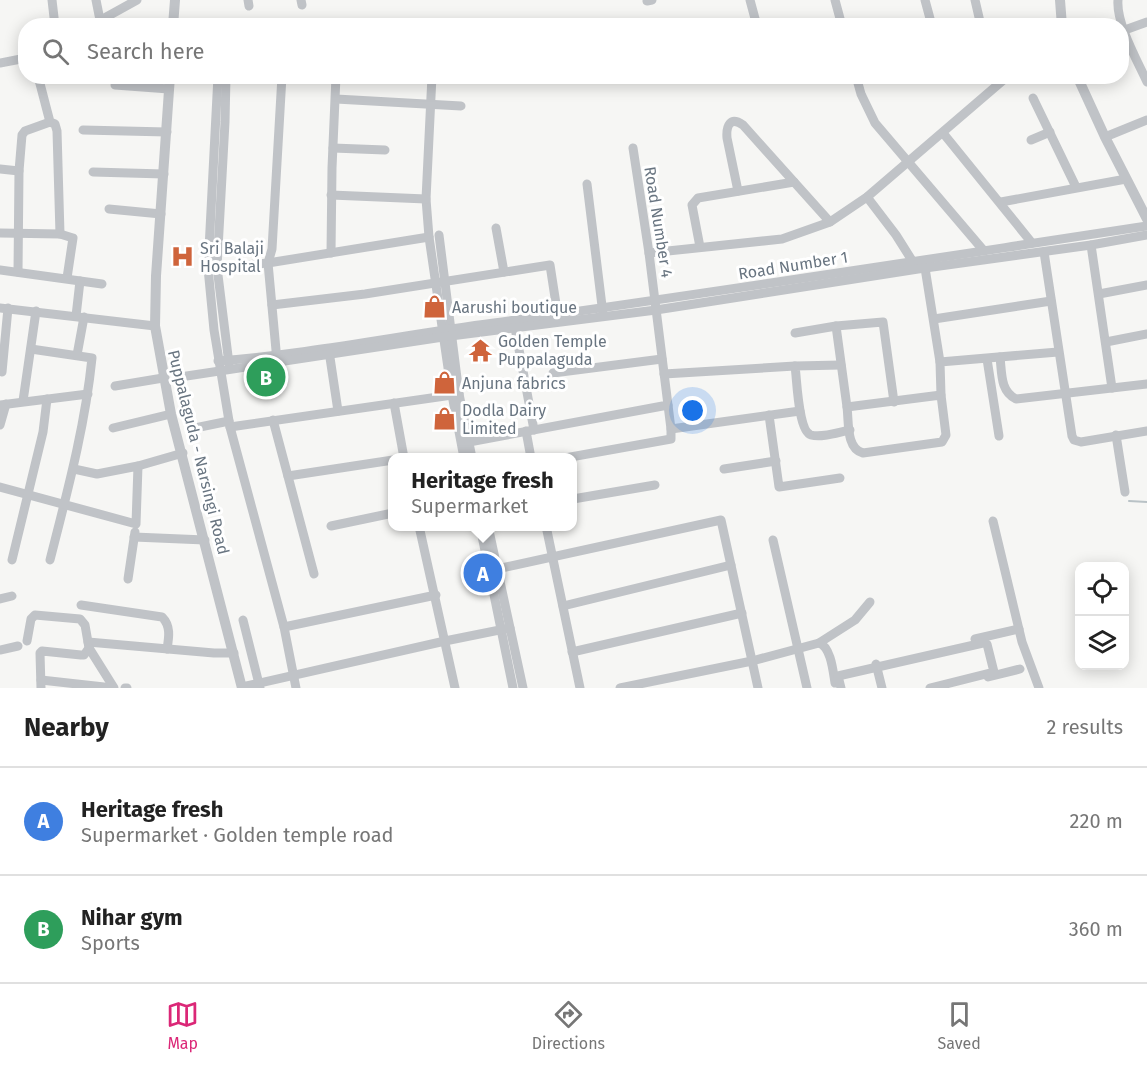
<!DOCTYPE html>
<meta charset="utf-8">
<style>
body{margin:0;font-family:"Fira Sans",sans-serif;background:#f2f2f2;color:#222}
.controls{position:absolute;right:18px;bottom:18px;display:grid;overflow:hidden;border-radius:12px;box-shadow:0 3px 15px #0003}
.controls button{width:54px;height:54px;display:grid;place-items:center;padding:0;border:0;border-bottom:2px solid #e0e0e0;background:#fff;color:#222;font:30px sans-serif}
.you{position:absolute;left:693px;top:411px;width:21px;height:21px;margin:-15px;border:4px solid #fff;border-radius:50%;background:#1a73e8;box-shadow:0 0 0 9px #1a73e833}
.badge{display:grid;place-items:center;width:39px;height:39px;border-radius:50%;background:#db2777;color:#fff;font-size:20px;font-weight:700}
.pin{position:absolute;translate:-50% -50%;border:3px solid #fff;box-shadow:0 2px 6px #0006}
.popup{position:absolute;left:388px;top:453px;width:189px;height:78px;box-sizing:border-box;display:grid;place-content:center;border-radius:12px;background:#fff;filter:drop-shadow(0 2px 4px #0005);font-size:20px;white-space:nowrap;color:#767676}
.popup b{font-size:22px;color:#222}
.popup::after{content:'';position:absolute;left:50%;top:100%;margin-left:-12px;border:12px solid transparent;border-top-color:#fff}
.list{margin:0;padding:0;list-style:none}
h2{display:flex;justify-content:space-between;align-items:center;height:78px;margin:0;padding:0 24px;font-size:26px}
h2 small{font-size:20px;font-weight:400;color:#767676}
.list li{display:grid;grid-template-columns:39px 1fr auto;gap:18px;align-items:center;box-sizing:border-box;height:108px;padding:0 24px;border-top:2px solid #e0e0e0}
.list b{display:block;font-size:22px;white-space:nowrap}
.list p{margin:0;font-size:20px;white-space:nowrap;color:#767676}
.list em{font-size:20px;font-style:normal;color:#767676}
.icon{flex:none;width:33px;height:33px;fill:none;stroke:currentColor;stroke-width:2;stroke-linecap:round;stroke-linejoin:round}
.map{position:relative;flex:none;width:1147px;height:688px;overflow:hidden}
.search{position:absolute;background:#fff;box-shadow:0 3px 15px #0003;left:18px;right:18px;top:18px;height:66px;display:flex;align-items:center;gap:15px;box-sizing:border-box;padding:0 21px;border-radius:24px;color:#767676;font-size:22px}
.sheet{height:294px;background:#fff}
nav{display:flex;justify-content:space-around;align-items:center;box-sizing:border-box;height:84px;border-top:2px solid #e0e0e0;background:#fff;font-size:16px;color:#767676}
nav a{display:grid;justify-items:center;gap:3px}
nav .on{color:#db2777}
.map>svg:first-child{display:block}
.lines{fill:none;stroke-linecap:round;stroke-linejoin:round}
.stream{stroke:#b9c2c6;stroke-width:2}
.minor{stroke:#c0c3c7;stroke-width:9}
.tertiary{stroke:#c0c3c7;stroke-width:10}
.labels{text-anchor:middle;stroke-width:6;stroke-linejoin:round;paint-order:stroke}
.street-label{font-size:16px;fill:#697581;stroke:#fff}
.poi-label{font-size:16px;fill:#697581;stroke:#fff;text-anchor:start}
</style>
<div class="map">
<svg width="1147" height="688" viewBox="0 0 1147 688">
<rect width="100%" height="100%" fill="#f6f6f4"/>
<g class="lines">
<!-- stream -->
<path class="stream" d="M1129,501l18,1"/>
<!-- minor -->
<g class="minor">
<path d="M52,0l3,26"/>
<path d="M96,0l4,20"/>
<path d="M248,0l1,6"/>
<path d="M301,0l1,5"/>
<path d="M750,0l7,26"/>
<path d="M835,0l7,26"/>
<path d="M925,0l7,26"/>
<path d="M975,0l6,26"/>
<path d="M1118,0c-2,23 19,60 29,82"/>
<path d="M647,1l5,-1"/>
<path d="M90,26l47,-26"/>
<path d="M1122,31l25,-9"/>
<path d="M0,63l26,-5"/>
<path d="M38,76l12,46 5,2 2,7 3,103"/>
<path d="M218,76l-10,192 6,62 16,97 54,200 12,61"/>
<path d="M226,76l-1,46 -8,145 12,97"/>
<path d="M432,76l-6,123 3,38 23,158 12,63"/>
<path d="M856,76l5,18 14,29 109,128"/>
<path d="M115,85l54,4"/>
<path d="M1033,98l43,89"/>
<path d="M336,99l125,7"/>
<path d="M83,130l84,2"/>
<path d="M943,133l89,110"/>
<path d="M1105,137l42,-17"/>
<path d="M1031,140l19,-8"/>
<path d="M333,148l52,2"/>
<path d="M0,169l19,2"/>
<path d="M93,172l71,2"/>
<path d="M587,184l16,130"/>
<path d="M738,191l-11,-53c-1,-12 3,-22 16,-13l87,97"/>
<path d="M331,195l95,4"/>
<path d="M867,197l29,38 17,27"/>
<path d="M1001,202l125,-23"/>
<path d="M109,209l52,5"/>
<path d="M496,228l8,44"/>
<path d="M0,233l60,1 13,4 -6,40"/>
<path d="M439,235l20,159 13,64"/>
<path d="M1091,245l21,143"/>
<path d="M700,247l-8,-42 6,-7 96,-16"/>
<path d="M1044,252l28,184 2,4 7,2 66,-11"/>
<path d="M331,253l1,-85 4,-92"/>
<path d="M649,253l133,-14 48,-17 37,-25 141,-121"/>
<path d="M211,268l57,-5 161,-26"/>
<path d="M925,268l15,94"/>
<path d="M0,270l102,14"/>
<path d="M18,272l1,-101 3,-36 3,-4 25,-9"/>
<path d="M1099,294l48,-9"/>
<path d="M272,305l93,-11 185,-29 8,52"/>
<path d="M0,308l155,18"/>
<path d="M76,316l4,-35"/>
<path d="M934,319l117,-18"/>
<path d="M836,326l11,81"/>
<path d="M515,328l19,102"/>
<path d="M795,333l41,-7 47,-4 11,80"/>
<path d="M1106,342l41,-8"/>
<path d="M31,349l61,9c-7,69 -25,135 -42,202"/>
<path d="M329,351l9,60"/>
<path d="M77,355l7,-38"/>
<path d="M1000,357c2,16 0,34 16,42l131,-15"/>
<path d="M987,359l12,77"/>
<path d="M218,361c92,-7 184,-26 276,-38 218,-30 435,-64 653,-97"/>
<path d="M277,361l-9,-98 4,-14 10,-173"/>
<path d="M841,365l-46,1c2,13 3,65 16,69 11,3 28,-3 39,-5"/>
<path d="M2,372l6,-64"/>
<path d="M553,373l109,-14"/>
<path d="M664,374l131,-8"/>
<path d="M180,377l263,-40 213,-27 262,-41 173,-24 56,-10"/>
<path d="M115,386l48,-8"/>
<path d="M941,395l5,40 -4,7 -79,11c-17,-4 -14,-31 -16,-46z"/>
<path d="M941,395l-1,-33 118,-10"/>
<path d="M23,401l13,-90"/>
<path d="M394,403l10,55"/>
<path d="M0,405l88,-11"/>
<path d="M668,405l3,24 129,-18"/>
<path d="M769,415l10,72 61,-9"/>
<path d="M273,420l41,154"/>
<path d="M0,425l6,-21"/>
<path d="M230,427l229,-33"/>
<path d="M113,428l58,-14"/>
<path d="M195,428l34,-7"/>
<path d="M526,431l5,27"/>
<path d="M1116,435l9,57"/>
<path d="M469,442l199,-37 -19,-152 -16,-105"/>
<path d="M565,458l106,-19v-10"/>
<path d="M138,466l45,-13"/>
<path d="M724,469l52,-8"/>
<path d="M288,476l105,-16"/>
<path d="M0,487l136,37 2,-58 -41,8 -23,-5"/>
<path d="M573,499l82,-14"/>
<path d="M993,521l29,121 17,46"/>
<path d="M331,526l62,-13"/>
<path d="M419,526l36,162"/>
<path d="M480,526l33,162"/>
<path d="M488,526l35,162"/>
<path d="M546,526l34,162"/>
<path d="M134,537l71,3"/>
<path d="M773,540l34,148"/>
<path d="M12,560l31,-128 4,-33"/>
<path d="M488,571l233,-51 37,168"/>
<path d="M128,579l7,-47"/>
<path d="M0,599l12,-3"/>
<path d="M81,605l81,12c9,9 7,20 5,32"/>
<path d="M563,606l168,-41"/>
<path d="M243,620l17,68"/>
<path d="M284,627l152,-32"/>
<path d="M975,639l44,-10"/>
<path d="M27,641l4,-22 4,-4 45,4 5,6 4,23 25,40"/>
<path d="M88,642l126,11h20"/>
<path d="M819,643l36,-23 15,-18"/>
<path d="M0,650l18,-4"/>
<path d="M572,652l170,-39"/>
<path d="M876,664l6,24"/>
<path d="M988,677l32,-8"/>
<path d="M41,680l72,8"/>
<path d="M242,687l203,-46 65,-13"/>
<path d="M41,688l-1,-35 2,-2 39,4h3l5,-7"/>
<path d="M125,688h2"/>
<path d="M620,688l132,-27 67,-18c12,4 14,28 16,40"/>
<path d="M841,688l-3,-12 145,-33 4,1 7,28 -64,16"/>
</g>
<!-- tertiary -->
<g class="tertiary">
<path d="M1060,0l2,26"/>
<path d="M173,26l2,-26"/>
<path d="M170,76l-14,200 -1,50 16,88 71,274"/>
<path d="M1077,76l28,61 42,82"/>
</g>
</g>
<!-- icons -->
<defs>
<symbol id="hospital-bare" viewBox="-9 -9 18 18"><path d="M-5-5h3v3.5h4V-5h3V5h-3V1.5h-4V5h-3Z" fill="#cf643b" stroke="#fff" stroke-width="2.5" paint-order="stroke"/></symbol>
<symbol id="shop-bare" viewBox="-9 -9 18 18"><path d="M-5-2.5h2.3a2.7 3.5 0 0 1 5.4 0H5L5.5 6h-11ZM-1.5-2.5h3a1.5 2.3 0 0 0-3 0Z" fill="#cf643b" stroke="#fff" stroke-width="2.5" paint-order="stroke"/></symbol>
<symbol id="temple-bare" viewBox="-9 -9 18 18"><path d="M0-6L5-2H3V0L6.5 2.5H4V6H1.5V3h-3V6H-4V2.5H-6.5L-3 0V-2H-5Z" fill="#cf643b" stroke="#fff" stroke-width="2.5" paint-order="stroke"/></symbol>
</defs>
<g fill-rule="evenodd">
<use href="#hospital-bare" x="166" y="240" width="33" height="33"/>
<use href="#shop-bare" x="418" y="290" width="33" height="33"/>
<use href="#temple-bare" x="464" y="334" width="33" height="33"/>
<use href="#shop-bare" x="428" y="366" width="33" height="33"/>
<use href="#shop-bare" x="428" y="402" width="33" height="33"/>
</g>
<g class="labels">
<!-- street labels -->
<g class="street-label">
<text transform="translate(659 222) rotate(81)" y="6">Road Number 4</text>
<text transform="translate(793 265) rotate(-9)" y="6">Road Number 1</text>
<text transform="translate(199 452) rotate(76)" y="6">Puppalaguda - Narsingi Road</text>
</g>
<!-- poi labels -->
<g class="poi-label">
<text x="200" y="254">Sri Balaji<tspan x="200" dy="18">Hospital</tspan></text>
<text x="452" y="313">Aarushi boutique</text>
<text x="498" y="347">Golden Temple<tspan x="498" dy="18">Puppalaguda</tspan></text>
<text x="462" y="389">Anjuna fabrics</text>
<text x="462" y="416">Dodla Dairy<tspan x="462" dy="18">Limited</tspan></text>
</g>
</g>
</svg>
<div class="controls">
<button><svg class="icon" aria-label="locate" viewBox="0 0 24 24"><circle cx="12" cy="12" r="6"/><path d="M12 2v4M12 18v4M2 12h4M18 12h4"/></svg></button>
<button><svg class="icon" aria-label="layers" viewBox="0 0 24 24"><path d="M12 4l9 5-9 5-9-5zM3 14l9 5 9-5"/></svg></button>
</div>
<div class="you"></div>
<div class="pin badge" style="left:483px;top:573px;background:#3f7fe0">A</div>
<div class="popup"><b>Heritage fresh</b>Supermarket</div>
<div class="pin badge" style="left:266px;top:377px;background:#2e9e5b">B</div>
<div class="search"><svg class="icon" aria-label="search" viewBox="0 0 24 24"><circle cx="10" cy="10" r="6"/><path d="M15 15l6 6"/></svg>Search here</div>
</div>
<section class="sheet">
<h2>Nearby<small>2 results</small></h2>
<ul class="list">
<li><span class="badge" style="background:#3f7fe0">A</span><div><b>Heritage fresh</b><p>Supermarket · Golden temple road</p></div><em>220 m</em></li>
<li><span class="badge" style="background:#2e9e5b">B</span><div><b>Nihar gym</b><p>Sports</p></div><em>360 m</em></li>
</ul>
</section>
<nav>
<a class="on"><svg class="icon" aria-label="map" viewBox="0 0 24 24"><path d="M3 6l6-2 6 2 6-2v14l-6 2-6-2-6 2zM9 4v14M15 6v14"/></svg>Map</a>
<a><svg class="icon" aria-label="directions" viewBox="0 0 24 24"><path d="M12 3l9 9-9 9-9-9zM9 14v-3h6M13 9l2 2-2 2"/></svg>Directions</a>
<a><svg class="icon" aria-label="saved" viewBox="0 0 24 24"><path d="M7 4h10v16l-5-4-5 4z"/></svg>Saved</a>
</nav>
